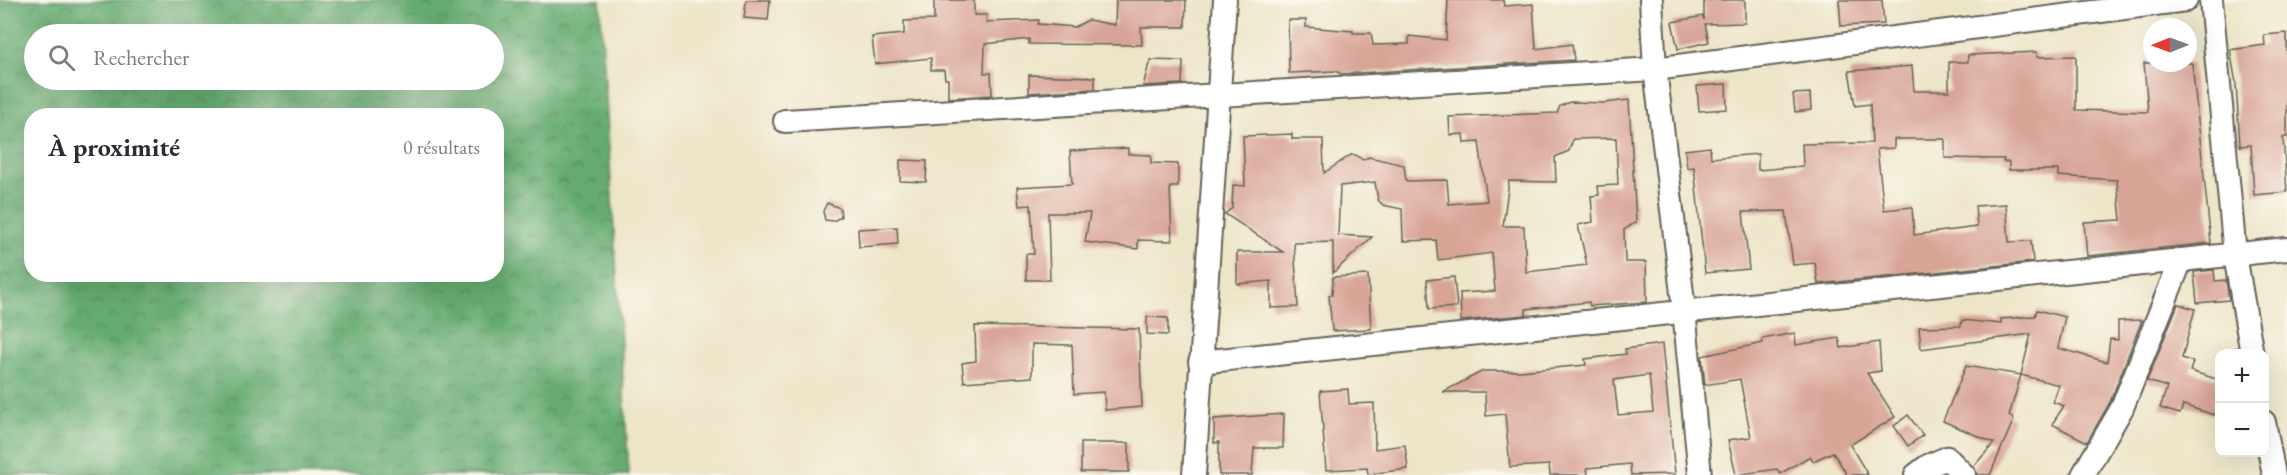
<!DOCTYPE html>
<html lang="fr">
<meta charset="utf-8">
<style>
body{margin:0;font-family:"EB Garamond",serif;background:#f7f7f7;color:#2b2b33}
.controls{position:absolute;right:18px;bottom:18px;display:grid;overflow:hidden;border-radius:12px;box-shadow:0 6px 24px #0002}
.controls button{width:54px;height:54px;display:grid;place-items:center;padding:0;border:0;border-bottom:2px solid #e1e1e2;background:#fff;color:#2b2b33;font:30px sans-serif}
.compass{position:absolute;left:2143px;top:18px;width:54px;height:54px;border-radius:50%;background:#fff;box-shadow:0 6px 24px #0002;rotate:269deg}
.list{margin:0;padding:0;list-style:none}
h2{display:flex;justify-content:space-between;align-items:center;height:78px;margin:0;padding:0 24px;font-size:26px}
h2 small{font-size:20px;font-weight:400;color:#7c7c81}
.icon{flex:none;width:33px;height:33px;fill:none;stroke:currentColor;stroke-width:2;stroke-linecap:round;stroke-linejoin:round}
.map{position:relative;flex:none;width:2287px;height:475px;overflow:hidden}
.search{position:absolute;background:#fff;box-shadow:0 6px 24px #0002;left:24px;top:24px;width:480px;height:66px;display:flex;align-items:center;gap:15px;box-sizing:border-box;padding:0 21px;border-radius:33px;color:#7c7c81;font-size:22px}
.panel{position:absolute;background:#fff;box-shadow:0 6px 24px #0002;left:24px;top:108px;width:480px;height:174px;border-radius:24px}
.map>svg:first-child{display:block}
.forest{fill:url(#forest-crowns);stroke:#406446;stroke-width:1.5;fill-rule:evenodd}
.building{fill:#d8a496;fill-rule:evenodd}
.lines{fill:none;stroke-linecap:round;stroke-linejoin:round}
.minor-casing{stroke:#656258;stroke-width:26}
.minor{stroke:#fff;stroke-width:22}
</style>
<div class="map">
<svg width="2287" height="475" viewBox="0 0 2287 475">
<defs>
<pattern id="forest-crowns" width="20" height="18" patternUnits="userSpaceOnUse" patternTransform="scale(1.5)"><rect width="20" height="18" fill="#65ab71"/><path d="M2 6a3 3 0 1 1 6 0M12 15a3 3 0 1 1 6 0" fill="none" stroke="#528a5c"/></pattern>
</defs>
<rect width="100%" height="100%" fill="#fbf7ec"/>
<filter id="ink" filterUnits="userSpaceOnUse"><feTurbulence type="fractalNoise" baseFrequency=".0167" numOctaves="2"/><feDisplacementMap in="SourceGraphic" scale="12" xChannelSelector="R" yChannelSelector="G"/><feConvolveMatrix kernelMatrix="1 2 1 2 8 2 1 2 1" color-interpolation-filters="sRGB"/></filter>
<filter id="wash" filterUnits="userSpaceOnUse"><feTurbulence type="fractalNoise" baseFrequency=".008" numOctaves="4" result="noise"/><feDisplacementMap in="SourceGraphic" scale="24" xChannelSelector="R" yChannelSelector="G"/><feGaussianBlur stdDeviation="1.35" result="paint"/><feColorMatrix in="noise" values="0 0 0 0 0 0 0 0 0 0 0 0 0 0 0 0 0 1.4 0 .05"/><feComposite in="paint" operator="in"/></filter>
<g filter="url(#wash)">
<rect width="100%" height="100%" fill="#ede5c7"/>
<!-- forest -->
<path class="forest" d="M0,0h600l29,475h-629zM34,34h460v46h-460zM32,116h464v158h-464z"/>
<g id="blocks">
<!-- building -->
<g class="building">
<path d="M746,0h24l-2,20 -24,-2z"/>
<path d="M934,0h40v15h13l-1,7 53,-2 -1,4 37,3 13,-7 27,5 1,-25h70l-1,27h-44l1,18 -113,-1v-5l-44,5 -1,29h7l1,22 -44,3v-19h-3l-1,-9h-13v-12l-56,6 -3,-27 32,-3v-13l30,-1z"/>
<path d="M1448,0h55l1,6 29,-2 3,45 36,-5 2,16 -233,14 -5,-3 -47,2 -1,-53h18v7l47,4v2h18l2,12 36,-1v-8l37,4z"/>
<path d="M1704,0h41v23l-40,1 4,18 -31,7 -6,-27 31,-6 1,4z"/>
<path d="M1839,0h43l2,24 -43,2z"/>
<path d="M2287,33v104h-4l4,55 -33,3 -3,-50 -11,1 -4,-63 -6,-33 35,-5 -1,-10z"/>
<path d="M2037,52v5l39,-1v54l72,2 -4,-49h48l19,180 -124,13 -3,-34 37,-2 -4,-40 -59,-4v-6h-49v-8h-6l1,-3 -59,-1v-19h-51v9l-17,1 7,61 28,-3 2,28 63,-8 -2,-21 31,-2 3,38 22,-1 2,21 -215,22 -3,-21 -22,2 -7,-54 -43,1 6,57 -44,4 -11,-106 -7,1 -2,-18 25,-3 1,11 47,-4v16l45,-4 -1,-22 70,-1 -2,-39 -15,2 -6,-35 63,-5 2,25h35v-29h19v-7z"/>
<path d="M1150,60l33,1 -1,23 -39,2z"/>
<path d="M1029,75l66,2v12l-66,4z"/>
<path d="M1726,84l1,25 -28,2 -2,-25z"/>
<path d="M1810,93l1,17 -16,2 -2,-18z"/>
<path d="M1629,100l7,122 -12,8 1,32h21l1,40 -57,4 -1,-4 -63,7v6l-65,6 -1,-28 35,-2 -3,-38 -54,7 -2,-20 -33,1 -1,-32 -19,-4 -5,-5 -3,-18 -35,4 -2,49 34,2 -39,36v-31l-39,1 4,64 -27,1v-27l-34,3v-32h46l-58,-38 7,-6 1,-23 12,1 -2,-50 49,-2v5h31l1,34 27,-18h5l7,5 6,-3 35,8 2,16 41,-1 2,24 38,-3 -8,-59 -15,1 -1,-9 -13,1 -1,-18 108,-4 3,-7 10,-4 34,1zM1616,138l2,47 -20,1 1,9 -8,1 2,26 -15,3 9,40 -61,7 -2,-46h-21l6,-45 47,1 -1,-25 14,-6 4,-12z"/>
<path d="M1128,148v6l23,1v8l27,1v23h-8l2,54 -34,-1v9l-53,-7 5,-29h-42l2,67h-24v-26h8l-3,-49 -12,1 -2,-19 55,-3 -2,-33z"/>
<path d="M900,160l27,1 -1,21 -26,-1z"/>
<path d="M827,203l13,5 1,9 -8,4 -8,-1 -2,-9z"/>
<path d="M897,227l1,17 -39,3 -1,-18z"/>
<path d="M2214,270l1,11 11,-1 3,20 -32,3 -3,-31z"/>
<path d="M1368,275l3,54 -39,2 -3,-36h3l1,-18z"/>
<path d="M1454,277l3,30 -28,2 -2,-29z"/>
<path d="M2178,304l17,5 -13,49 11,4 -3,9 30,9v19l-6,16 -31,-10 -3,9 -20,-6 7,-21 -20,-6z"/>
<path d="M2037,310l28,7 -7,31 49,14 3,-23 8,1v-19l24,-1 -32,82 -23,40 -35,-18 12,-18 -11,-4 6,-17 -38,-10 -12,41 5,3 -24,56h-13l-3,-9 20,-23 -51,-22 23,-55 55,9 10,-41 -110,15 -2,-22 42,-1 1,-6 39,4v-5l34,-3z"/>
<path d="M1147,317l21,1v17l-21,-1z"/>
<path d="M975,326l164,3 3,78 -37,3 -1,-18 -30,2 -2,-49 -40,-1v33l-68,5 -2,-19 14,-2z"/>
<path d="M1795,333l1,12 43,-7 2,10 38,-6 2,29 -14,2 28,44 -45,28 18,30h-21l-14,-23 -20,9 -3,-5 -30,18 -3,-5 -41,6 -8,-35 23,-3 -11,-58 -35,6 -3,-29 61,-13 -1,-4z"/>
<path d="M1662,344l13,130 -44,1 -1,-11 -43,4 1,7h-38l-1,-10 -39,2 -5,-53 -19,2 -1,-24h-42l40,-21h37l66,-6 -1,-6 41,-5 -1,-5zM1649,375l4,37 -35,3 -4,-35z"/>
<path d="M1348,389l1,15 25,-1 1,46 30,-4 3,24 -40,5 -1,-6 -41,2 -6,-79z"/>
<path d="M1284,414l-1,34h-29l-2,27h-33v-33l-5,1v-24z"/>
<path d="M1908,415l15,20 -15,11 -14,-20z"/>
<rect x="1081" y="443" width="48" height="29"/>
</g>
</g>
</g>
<g filter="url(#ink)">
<use href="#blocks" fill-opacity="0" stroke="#656258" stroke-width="1.5"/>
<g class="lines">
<defs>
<g id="minor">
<path d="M1651,0l4,69 29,241 16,165"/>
<path d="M2211,0l24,255 17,99"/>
<path d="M785,121l870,-52 531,-69"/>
<path d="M1200,362l1087,-113"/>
<path d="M2264,422l10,53"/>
<path d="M1194,475l31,-475"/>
<path d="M1916,475l12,-9 19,-8 17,17"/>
<path d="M2083,475l39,-67 59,-148"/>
</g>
</defs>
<!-- minor casing -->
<use href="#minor" class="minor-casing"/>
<!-- minor -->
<use href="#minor" class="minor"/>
</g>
</g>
</svg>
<div class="controls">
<button>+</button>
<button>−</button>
</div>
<svg class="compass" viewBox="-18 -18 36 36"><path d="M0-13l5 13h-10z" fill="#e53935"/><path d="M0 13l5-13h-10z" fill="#7c7c81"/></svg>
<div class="search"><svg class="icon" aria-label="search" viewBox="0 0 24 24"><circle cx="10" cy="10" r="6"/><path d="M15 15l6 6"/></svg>Rechercher</div>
<section class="panel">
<h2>À proximité<small>0 résultats</small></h2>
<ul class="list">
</ul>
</section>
</div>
